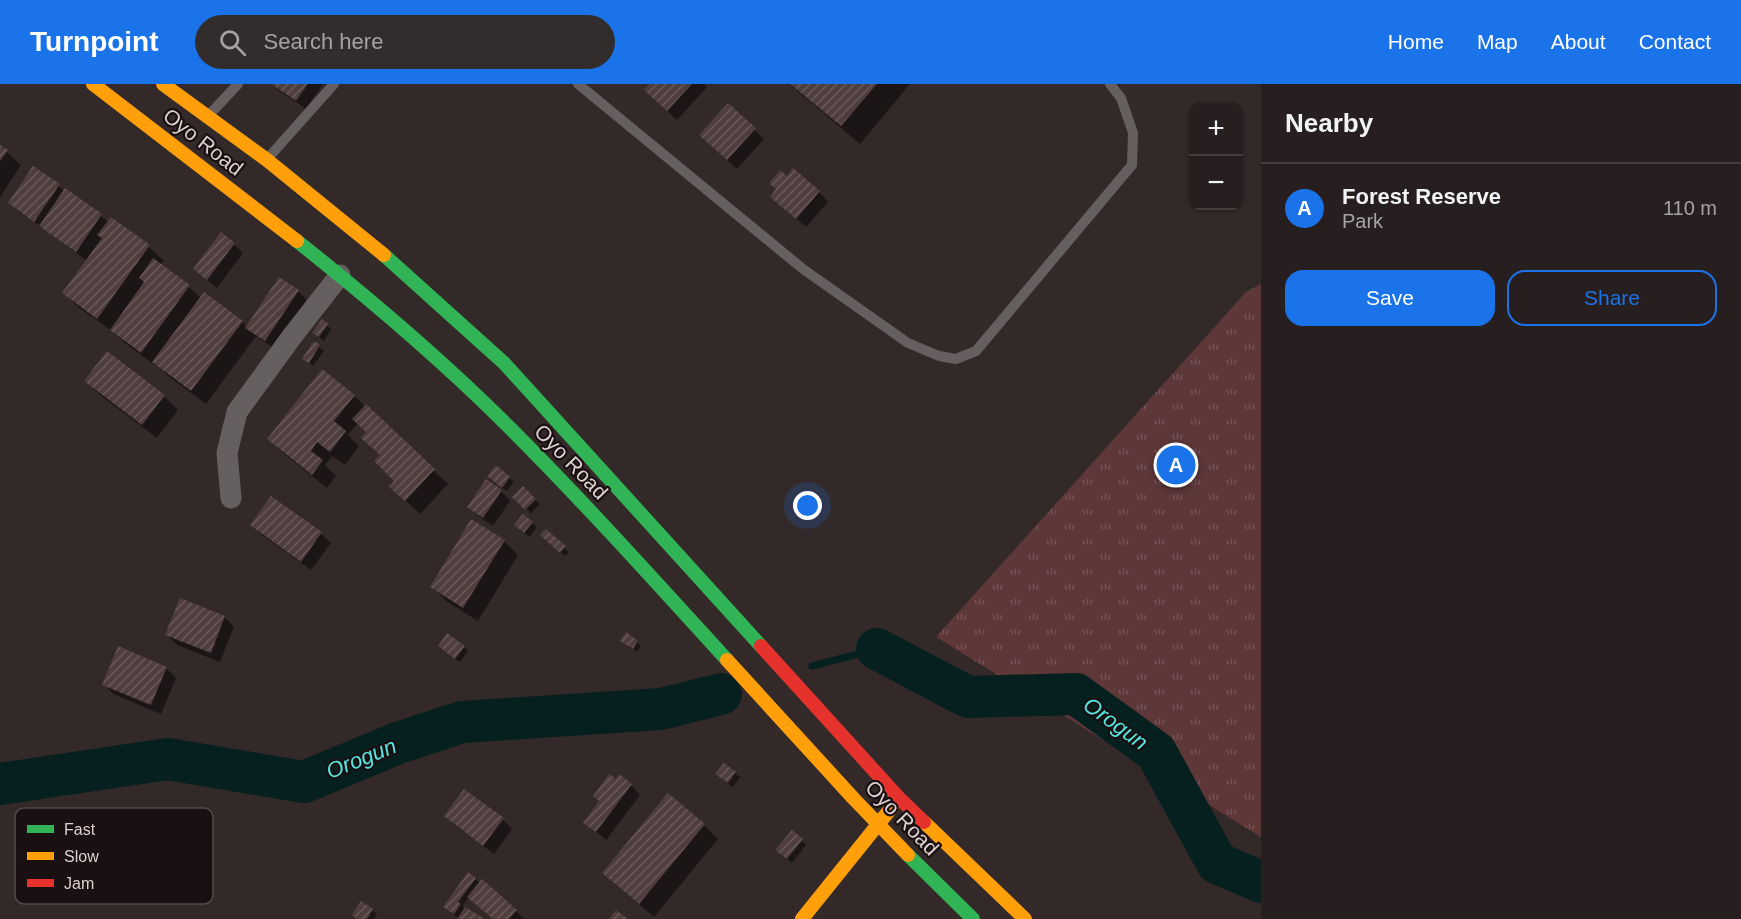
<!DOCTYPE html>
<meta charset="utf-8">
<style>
body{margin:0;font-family:Arial,sans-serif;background:#332c2c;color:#f1f3f6}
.controls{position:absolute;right:18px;top:18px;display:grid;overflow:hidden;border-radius:12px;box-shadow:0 2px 4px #0004}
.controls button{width:54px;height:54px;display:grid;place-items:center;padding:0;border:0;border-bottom:2px solid #433d3d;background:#271f1f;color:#f1f3f6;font:30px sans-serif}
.you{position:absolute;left:808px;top:422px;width:21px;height:21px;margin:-15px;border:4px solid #fff;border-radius:50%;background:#1a73e8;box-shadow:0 0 0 9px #1a73e833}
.badge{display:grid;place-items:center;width:39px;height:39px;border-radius:50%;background:#1a73e8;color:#fff;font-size:20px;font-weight:700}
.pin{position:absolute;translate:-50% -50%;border:3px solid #fff;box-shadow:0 2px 6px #0006}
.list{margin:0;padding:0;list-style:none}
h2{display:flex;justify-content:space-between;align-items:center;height:78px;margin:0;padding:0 24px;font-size:26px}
h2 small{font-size:20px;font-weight:400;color:#a4a2a4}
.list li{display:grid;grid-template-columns:39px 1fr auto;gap:18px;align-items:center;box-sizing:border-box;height:90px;padding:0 24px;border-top:2px solid #433d3d}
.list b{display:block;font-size:22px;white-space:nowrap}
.list p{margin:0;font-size:20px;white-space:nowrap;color:#a4a2a4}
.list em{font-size:20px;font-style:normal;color:#a4a2a4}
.actions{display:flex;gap:12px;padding:18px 24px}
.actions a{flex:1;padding:14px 0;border:2px solid #1a73e8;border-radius:18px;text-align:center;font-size:21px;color:#1a73e8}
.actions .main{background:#1a73e8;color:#fff}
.icon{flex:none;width:33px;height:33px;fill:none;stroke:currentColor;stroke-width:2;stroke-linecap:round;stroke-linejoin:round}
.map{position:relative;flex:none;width:1261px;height:835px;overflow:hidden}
header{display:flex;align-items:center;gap:36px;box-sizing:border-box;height:84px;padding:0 30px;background:#1a73e8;color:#fff}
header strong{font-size:28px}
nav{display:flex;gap:33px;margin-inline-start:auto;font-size:21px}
.search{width:420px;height:54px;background:#332c2c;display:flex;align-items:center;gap:15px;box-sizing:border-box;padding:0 21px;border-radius:33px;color:#a4a2a4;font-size:22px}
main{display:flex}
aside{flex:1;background:#271f1f}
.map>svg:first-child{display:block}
.grass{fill:url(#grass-tufts)}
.shadow{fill:#0007}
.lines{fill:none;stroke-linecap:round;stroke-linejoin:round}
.stream{stroke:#05201e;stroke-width:7}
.river{stroke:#05201e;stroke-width:42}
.building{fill:url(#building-hatch)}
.lane{stroke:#655f5f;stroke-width:10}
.street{stroke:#655f5f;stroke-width:21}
.fast{stroke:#30b455;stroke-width:14}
.slow{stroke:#ff9f0a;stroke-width:14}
.jam{stroke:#e5322d;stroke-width:14}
.labels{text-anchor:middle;stroke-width:4.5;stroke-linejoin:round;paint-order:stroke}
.street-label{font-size:21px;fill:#dfd0d1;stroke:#1a1011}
.water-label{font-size:22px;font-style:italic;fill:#55e6e0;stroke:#1a1011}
.key{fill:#1a1011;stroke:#554a4b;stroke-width:1.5}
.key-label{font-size:16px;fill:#dfd0d1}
</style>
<header>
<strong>Turnpoint</strong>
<div class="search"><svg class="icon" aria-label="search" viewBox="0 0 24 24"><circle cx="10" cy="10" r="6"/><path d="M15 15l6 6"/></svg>Search here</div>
<nav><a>Home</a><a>Map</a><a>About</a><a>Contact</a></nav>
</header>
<main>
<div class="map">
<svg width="1261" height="835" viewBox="0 0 1261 835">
<defs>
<pattern id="grass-tufts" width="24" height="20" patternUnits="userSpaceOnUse" patternTransform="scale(1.5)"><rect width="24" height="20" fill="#5e3739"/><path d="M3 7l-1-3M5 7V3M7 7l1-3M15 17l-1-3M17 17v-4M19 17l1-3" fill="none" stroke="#755355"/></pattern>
<pattern id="building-hatch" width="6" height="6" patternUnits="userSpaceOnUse" patternTransform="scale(1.5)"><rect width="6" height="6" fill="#503e3f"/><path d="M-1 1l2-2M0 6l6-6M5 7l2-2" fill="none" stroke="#69595a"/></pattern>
</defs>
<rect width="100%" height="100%" fill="#342929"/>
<!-- grass -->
<path class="grass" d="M1261,200v553l-325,-200 310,-345z"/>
<!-- shadow -->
<g class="shadow">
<path d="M272,0h51l-17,25 -28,-19z"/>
<path d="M651,0h53l3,3 -30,33 -22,-21z"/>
<path d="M789,0h121l-50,60z"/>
<path d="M728,22l36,33 -27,30 -26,-24z"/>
<path d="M0,62l21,19 -21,32z"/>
<path d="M59,102l6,6 1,-1 35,25 7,6 3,-3 38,28 15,14 -4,4 29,22 12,11 41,24 5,5 51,-36 9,10 -32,48 -19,-13 -50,68 -38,-28 -11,-11 -1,1 -30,-22 -14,-13 -34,-24 -14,-14 23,-32 -42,-32 -26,-17 -9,-9z"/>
<path d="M819,108l9,10 -22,25 -25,-21z"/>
<path d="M234,160l9,9 -26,35 -22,-19z"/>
<path d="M327,241l4,4 -7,12 -10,-8z"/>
<path d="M314,259l10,8 -11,15 -9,-8z"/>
<path d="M107,269l57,43 14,14 -21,28 -57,-43 -14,-14z"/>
<path d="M354,312l94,88 -28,30 -29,-27 5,-6 -28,-48 -10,-10 -10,12 11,11 -14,19 -13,-9 -7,9 11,11 -9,12 -44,-35 -14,-14z"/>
<path d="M509,394l5,4 -7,9 -14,-11z"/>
<path d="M523,404l17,16 -9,9 -17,-16z"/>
<path d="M501,407l9,10 -17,25 -15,-10 -9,-10z"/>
<path d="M271,414l50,36 10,9 -20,27 -49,-35 -10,-10z"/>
<path d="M523,432l14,11 -7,10 -10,-7z"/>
<path d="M546,447l23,21 -4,4 -23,-21z"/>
<path d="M504,457l14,14 -40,66 -32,-20 -15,-15z"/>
<path d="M225,533l9,10 -14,35 -43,-17 -10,-10z"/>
<path d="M637,558l4,4 -4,6 -11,-7z"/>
<path d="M464,563l4,4 -8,11 -16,-12z"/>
<path d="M166,584l10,10 -15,36 -48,-20 -9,-10z"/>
<path d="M724,681l16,12 -7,10 -11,-8z"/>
<path d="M616,697l15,4 9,10 -34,45 -21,-18z"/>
<path d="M446,732l57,4 9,9 -18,25 -39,-29z"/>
<path d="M704,741l14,14 -64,78 -36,-30 -14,-14z"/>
<path d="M792,748l14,13 -14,18 -10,-9z"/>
<path d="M475,795l41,32 8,8h-30l-25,-22 -7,10 20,12h-23l-9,-8z"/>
<path d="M372,826l5,4 -3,5h-17z"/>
</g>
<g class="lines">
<!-- stream -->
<path class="stream" d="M812,582l65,-17"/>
<!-- river -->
<g class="river">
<path d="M877,565l91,48 108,-3 80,58 61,111 44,19"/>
<path d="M0,700l168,-25 136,23 94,-39 64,-21 199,-13 60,-15"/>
</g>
</g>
<!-- building -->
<g class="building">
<path d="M271,0h37l-12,17z"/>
<path d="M649,0h43l-25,27 -23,-21z"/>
<path d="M790,0h87l-36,42z"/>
<path d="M728,19l28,25 -29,32 -28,-25z"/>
<path d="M0,61l8,5 -8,11z"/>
<path d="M33,82l27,18 -26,38 -26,-19z"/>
<path d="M793,84l27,23 -24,28 -26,-22 6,-8 -7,-6 11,-13 7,6z"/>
<path d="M65,104l37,26 -26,38 -37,-26z"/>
<path d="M111,133l39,28 -53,74 -35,-26 40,-55 -5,-3z"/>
<path d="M221,148l14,11 -28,37 -14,-11z"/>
<path d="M153,174l37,27 -49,68 -31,-23 34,-48 -5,-4z"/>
<path d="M279,193l20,13 -34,51 -20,-13z"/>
<path d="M204,208l39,29 -52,70 -39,-29z"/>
<path d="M322,235l6,5 -9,13 -7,-4z"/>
<path d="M314,257l6,4 -11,18 -7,-4z"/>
<path d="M107,267l58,44 -23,30 -58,-44z"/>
<path d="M322,285l33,26 -21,26 12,10 -16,21 -13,-10 -6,9 12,9 -11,15 -45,-36z"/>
<path d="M366,320l69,65 -30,32 -16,-14 5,-6 -20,-20 6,-6 -19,-17 5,-6 -14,-13z"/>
<path d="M496,381l14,12 -8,11 -15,-12z"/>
<path d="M486,395l16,11 -19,28 -16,-11z"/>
<path d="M523,402l13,13 -11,11 -13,-13z"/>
<path d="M271,412l51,36 -21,30 -51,-37z"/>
<path d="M523,430l10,8 -9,11 -10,-8z"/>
<path d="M471,435l34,21 -42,68 -33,-21z"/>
<path d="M546,445l20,17 -6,7 -20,-18z"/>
<path d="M180,514l45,18 -14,37 -46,-18z"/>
<path d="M626,548l12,9 -5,8 -13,-8z"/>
<path d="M447,549l18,13 -10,13 -17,-13z"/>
<path d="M118,562l49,21 -16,38 -49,-20z"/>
<path d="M724,679l12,9 -8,11 -13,-9z"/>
<path d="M609,690l7,5 3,-5 13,10 -36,48 -13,-9 16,-22 -6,-5z"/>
<path d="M464,705l40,29 -21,28 -39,-30z"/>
<path d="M668,709l37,31 -66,80 -37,-31z"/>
<path d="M792,746l11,9 -16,20 -12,-9z"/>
<path d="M468,788l8,6 -18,24 3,2 -7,10 -11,-7z"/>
<path d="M482,795l35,31 -8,9h-16l-26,-22z"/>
<path d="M361,817l12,8 -6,10h-10l-5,-4z"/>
<path d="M465,823l20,12h-28z"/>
<path d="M616,826l12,9h-19z"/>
</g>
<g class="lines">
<!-- lane -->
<g class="lane">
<path d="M578,0l225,185 105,74 31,13 17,3 20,-8 156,-186 1,-32 -12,-35 -11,-14"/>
<path d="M209,31l29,-31"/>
<path d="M269,73l65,-73"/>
</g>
<!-- street -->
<path class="street" d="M231,414l-4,-45 10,-41 56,-77 47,-60"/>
<!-- fast -->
<g class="fast">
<path d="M297,157c73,58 146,120 212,186 75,75 146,154 218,233"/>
<path d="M384,171l120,108 257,283"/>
<path d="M908,771l65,64"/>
</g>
<!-- slow -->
<g class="slow">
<path d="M93,0l204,157"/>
<path d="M163,0l104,76 117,95"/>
<path d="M727,576l127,139 54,56"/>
<path d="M924,738l101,97"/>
<path d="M802,835l90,-112"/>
</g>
<!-- jam -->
<path class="jam" d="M761,562l138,152 25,24"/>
</g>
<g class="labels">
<!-- street labels -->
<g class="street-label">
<text transform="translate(203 58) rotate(38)" y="7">Oyo Road</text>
<text transform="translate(571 378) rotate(46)" y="7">Oyo Road</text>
<text transform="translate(902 734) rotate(46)" y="7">Oyo Road</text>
</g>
<!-- water labels -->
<g class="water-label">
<text transform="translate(1116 639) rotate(36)" y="8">Orogun</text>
<text transform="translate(361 674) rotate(-22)" y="8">Orogun</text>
</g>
</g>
<!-- legend -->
<rect x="15" y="724" width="198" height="96" rx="9" class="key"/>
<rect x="27" y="741" width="27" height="8" fill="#30b455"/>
<rect x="27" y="768" width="27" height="8" fill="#ff9f0a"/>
<rect x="27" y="795" width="27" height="8" fill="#e5322d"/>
<g class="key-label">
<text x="64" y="751">Fast</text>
<text x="64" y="778">Slow</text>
<text x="64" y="805">Jam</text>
</g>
</svg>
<div class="controls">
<button>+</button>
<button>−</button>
</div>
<div class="you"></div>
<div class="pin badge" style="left:1176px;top:381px">A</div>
</div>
<aside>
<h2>Nearby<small></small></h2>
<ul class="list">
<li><span class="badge">A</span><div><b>Forest Reserve</b><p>Park</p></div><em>110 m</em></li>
</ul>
<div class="actions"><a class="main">Save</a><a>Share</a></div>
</aside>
</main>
